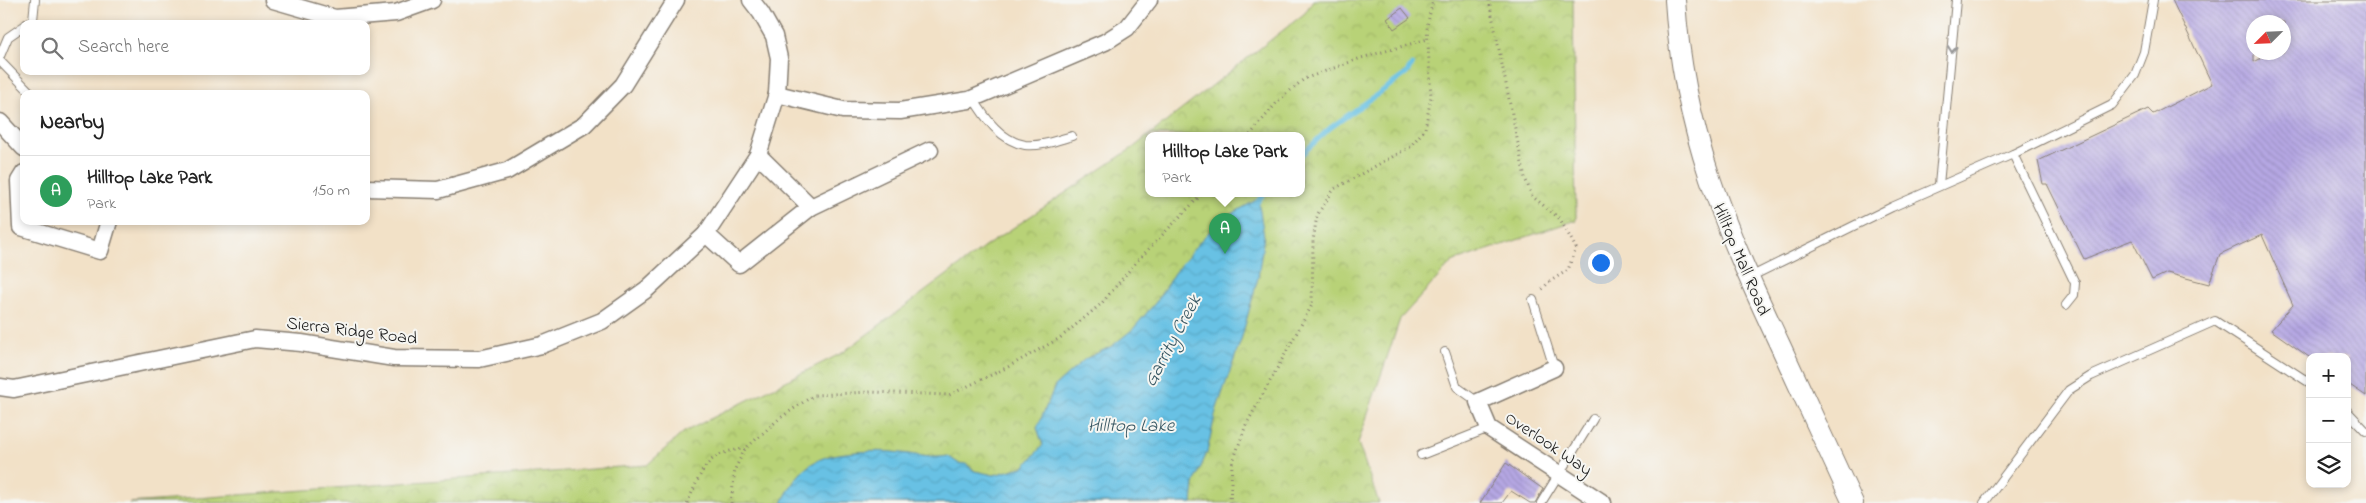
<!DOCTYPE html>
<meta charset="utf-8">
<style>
body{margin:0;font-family:"Indie Flower",sans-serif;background:#f2f2f2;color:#222}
.controls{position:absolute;right:15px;bottom:15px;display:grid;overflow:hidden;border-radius:10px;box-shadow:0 2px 8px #0003}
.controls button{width:45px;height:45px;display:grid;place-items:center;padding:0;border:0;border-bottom:1px solid #e0e0e0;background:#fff;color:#222;font:25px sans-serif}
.compass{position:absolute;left:2246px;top:15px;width:45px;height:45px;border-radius:50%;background:#fff;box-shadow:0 2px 8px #0003;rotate:246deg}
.you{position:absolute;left:1600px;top:262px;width:18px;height:18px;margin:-12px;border:4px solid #fff;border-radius:50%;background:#1a73e8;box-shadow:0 0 0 8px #1a73e833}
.badge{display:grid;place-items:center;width:32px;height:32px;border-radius:50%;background:#1a73e8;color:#fff;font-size:16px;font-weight:700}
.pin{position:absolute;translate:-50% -41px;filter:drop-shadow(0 1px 2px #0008)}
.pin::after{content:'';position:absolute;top:26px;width:18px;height:15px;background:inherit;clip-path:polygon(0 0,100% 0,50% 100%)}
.popup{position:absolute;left:1145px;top:132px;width:160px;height:65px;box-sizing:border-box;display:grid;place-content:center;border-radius:10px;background:#fff;filter:drop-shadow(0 1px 4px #0005);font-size:16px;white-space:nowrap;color:#767676}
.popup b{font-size:19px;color:#222}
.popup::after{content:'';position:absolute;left:50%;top:100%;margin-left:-10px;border:10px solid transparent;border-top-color:#fff}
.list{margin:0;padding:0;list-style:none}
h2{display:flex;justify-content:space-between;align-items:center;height:65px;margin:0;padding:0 20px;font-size:21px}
h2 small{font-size:16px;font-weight:400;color:#767676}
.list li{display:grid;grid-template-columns:32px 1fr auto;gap:15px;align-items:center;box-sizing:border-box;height:70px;padding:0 20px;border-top:1px solid #e0e0e0}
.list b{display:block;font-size:19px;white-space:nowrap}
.list p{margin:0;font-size:16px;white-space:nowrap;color:#767676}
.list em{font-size:16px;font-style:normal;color:#767676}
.icon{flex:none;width:28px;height:28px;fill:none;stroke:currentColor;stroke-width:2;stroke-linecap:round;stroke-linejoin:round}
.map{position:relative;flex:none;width:2366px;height:503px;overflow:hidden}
.search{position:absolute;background:#fff;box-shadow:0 2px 8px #0003;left:20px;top:20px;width:350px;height:55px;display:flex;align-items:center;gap:12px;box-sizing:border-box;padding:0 18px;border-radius:10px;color:#767676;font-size:19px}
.panel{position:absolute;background:#fff;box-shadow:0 2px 8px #0003;left:20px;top:90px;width:350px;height:135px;border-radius:10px}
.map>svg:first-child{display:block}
.park{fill:url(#park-crowns);stroke:#6a774a;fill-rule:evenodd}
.water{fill:url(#water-waves);stroke:#426e80}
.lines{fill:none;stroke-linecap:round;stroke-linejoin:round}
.stream{stroke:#67c1e4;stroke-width:5}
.building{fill:url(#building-back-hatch);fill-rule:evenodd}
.service-casing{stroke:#877e72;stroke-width:10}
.minor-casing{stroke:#877e72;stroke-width:19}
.tertiary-casing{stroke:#877e72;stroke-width:22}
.path{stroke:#877e72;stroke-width:3;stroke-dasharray:1 4;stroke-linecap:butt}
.service{stroke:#fff;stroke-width:8}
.minor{stroke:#fff;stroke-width:16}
.tertiary{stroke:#fff;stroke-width:20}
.oneway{stroke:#999}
.labels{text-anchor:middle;stroke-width:4;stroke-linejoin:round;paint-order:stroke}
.street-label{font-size:18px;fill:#1c1c1c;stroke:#f6f6f2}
.water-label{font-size:19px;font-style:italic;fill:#365662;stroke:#f6f6f2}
</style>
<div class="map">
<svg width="2366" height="503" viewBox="0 0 2366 503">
<defs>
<pattern id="park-crowns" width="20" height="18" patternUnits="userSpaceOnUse" patternTransform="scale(1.25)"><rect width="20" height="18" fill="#b8d277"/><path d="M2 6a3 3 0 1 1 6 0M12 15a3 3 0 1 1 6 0" fill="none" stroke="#9eb466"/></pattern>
<pattern id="water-waves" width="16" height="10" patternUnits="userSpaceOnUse" patternTransform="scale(1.25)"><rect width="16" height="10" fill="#67c1e4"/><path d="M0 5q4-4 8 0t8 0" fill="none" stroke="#59a5c3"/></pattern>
<pattern id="building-back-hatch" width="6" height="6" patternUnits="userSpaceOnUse" patternTransform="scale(1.25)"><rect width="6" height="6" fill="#b5a7e3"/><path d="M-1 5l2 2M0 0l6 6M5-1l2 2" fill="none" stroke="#9b8fc2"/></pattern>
</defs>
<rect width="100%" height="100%" fill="#f6f6f2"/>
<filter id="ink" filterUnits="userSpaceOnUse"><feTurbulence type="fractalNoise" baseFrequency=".02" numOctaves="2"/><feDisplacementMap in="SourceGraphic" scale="10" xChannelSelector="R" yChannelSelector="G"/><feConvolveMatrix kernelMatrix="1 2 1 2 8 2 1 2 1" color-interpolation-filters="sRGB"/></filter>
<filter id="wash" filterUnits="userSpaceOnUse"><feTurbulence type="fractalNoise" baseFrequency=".0096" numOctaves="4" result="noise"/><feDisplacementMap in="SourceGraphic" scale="20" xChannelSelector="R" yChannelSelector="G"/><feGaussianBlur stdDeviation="1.12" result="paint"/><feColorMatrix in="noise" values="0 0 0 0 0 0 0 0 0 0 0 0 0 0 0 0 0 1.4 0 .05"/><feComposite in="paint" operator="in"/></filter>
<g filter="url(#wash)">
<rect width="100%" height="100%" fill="#f2e1c7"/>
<!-- park -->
<path class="park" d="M1313,0h260l3,220 -124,42 -52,57 -42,124 21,60h-1250l518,-38 37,-33 158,-79 144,-107 148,-99 171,-134zM1149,135h152v58h-152z"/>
<!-- water -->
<path class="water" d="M1258,199l6,37 -6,42 -17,62 -25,71 -9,41 -13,32 -2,19h-410c18,-38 34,-48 74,-51 16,-1 31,-1 46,1 16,2 30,6 46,3l10,7 8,1 9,7 19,4 31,-9 18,-21 -6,-17 18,-42 30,-27 27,-13 21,-17 23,-27 18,-29 28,-34 19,-19z"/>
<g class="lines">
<!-- stream -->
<g class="stream">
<path d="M1301,155l29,-27 76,-54 6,-9"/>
<path d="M1256,204l8,-11"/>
</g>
</g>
<g id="blocks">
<!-- building -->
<g class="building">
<path d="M2172,0h194v396l-19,-13v-26h-38l-38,-27 22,-25 -31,-70 -42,19 -11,30 -42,-11 -15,7 -20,-40 -48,19 -37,-75h-4l-5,-23 110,-52 5,5 59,-30zM2254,22h30v10l5,12 -5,3v5h-11l-19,10z"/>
<path d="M1402,8l8,10 -16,11 -7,-10z"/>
<path d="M1506,463l37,26 -8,14h-5l-19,-12 -9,12h-22z"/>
</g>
</g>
</g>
<g filter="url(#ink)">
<use href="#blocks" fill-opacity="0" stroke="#877e72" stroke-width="1"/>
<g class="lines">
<defs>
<g id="service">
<path d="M26,24l7,-4 2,-20"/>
<path d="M0,56l8,-19 16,-11"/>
<path d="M0,61l32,33"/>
<path d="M973,98c12,20 28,43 52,47 15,2 33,-5 47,-9"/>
<path d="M2013,154l62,129 -1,12 -8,10"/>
<path d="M1939,185l17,-185"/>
<path d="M1750,277l142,-70 121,-53 99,-49 23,-30 9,-23 9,-52"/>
<path d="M1533,300l21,68"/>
<path d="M1445,352l12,35 21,15"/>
<path d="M2347,411l19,20"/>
<path d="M1421,455l68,-27"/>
<path d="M1541,503l52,-84"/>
<path d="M1984,503l85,-113 22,-14 124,-55 95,62"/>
</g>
<g id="minor">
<path d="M273,0l62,18 61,-5 36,-13"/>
<path d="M777,94l66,16 57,1 69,-11 136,-58 22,-14 22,-28"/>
<path d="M0,122l24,26"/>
<path d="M758,155l53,52"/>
<path d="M24,173l-5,8 2,46 79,24 9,-30"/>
<path d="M366,188l72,2 69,-19 77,-46 39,-40 53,-85"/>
<path d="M706,234l33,30 72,-57 119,-57"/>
<path d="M1554,368l-76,34 11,26 114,75"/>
<path d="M0,387l14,2 241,-50 46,4 93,15 85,1 63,-14 60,-24 45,-32 59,-55 52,-79 19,-61 2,-36 -5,-22 -13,-23 -10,-13"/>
</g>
<path id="tertiary" d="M1675,0c8,131 50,228 105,345 24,53 49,105 73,158"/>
</defs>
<!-- service casing -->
<use href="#service" class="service-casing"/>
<!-- minor casing -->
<use href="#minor" class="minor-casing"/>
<!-- tertiary casing -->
<use href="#tertiary" class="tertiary-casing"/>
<!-- path -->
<g class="path">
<path d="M1489,0l36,178 7,18 28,23 16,29 -8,22 -19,12 -9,10"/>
<path d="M1250,135l28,-34 26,-22 57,-21 67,-19"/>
<path d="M687,503c16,-32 17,-51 58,-54"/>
<path d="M731,503l4,-34 10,-20 35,-31 34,-23 57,-3 78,3 57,-27 54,-30 41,-34 37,-44 65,-67"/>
<path d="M1230,503l2,-39 14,-39 66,-120 1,-64 4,-26 17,-26 76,-42 15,-18 6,-32 -4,-71 6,-26"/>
</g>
<!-- service -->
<use href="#service" class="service"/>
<!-- minor -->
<use href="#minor" class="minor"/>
<!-- tertiary -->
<use href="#tertiary" class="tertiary"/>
</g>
<!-- one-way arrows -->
<defs><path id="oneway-chevron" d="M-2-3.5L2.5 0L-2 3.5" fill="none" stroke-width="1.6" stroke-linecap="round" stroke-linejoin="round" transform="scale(1.25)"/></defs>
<use class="oneway" href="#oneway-chevron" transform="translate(1952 49) rotate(96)"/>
</g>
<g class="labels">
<!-- street labels -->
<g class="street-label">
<text transform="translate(1742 259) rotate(67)" y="6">Hilltop Mall Road</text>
<text transform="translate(352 330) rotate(7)" y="6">Sierra Ridge Road</text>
<text transform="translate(1549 443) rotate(34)" y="6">Overlook Way</text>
</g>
<!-- water labels -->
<g class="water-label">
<text transform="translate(1171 340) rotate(-62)" y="7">Garrity Creek</text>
<text x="1131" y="431">Hilltop Lake</text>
</g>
</g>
</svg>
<div class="controls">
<button>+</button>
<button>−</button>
<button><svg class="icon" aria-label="layers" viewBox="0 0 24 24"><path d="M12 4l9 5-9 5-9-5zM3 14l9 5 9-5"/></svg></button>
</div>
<svg class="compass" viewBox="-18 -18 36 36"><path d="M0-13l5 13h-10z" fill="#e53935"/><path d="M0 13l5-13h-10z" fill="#767676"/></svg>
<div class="you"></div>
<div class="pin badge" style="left:1225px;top:254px;background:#2e9e5b">A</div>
<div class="popup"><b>Hilltop Lake Park</b>Park</div>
<div class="search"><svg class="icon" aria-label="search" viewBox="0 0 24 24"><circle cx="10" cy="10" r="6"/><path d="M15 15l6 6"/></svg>Search here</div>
<section class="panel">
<h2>Nearby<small></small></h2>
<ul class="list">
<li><span class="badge" style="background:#2e9e5b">A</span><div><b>Hilltop Lake Park</b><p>Park</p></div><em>150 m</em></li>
</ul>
</section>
</div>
